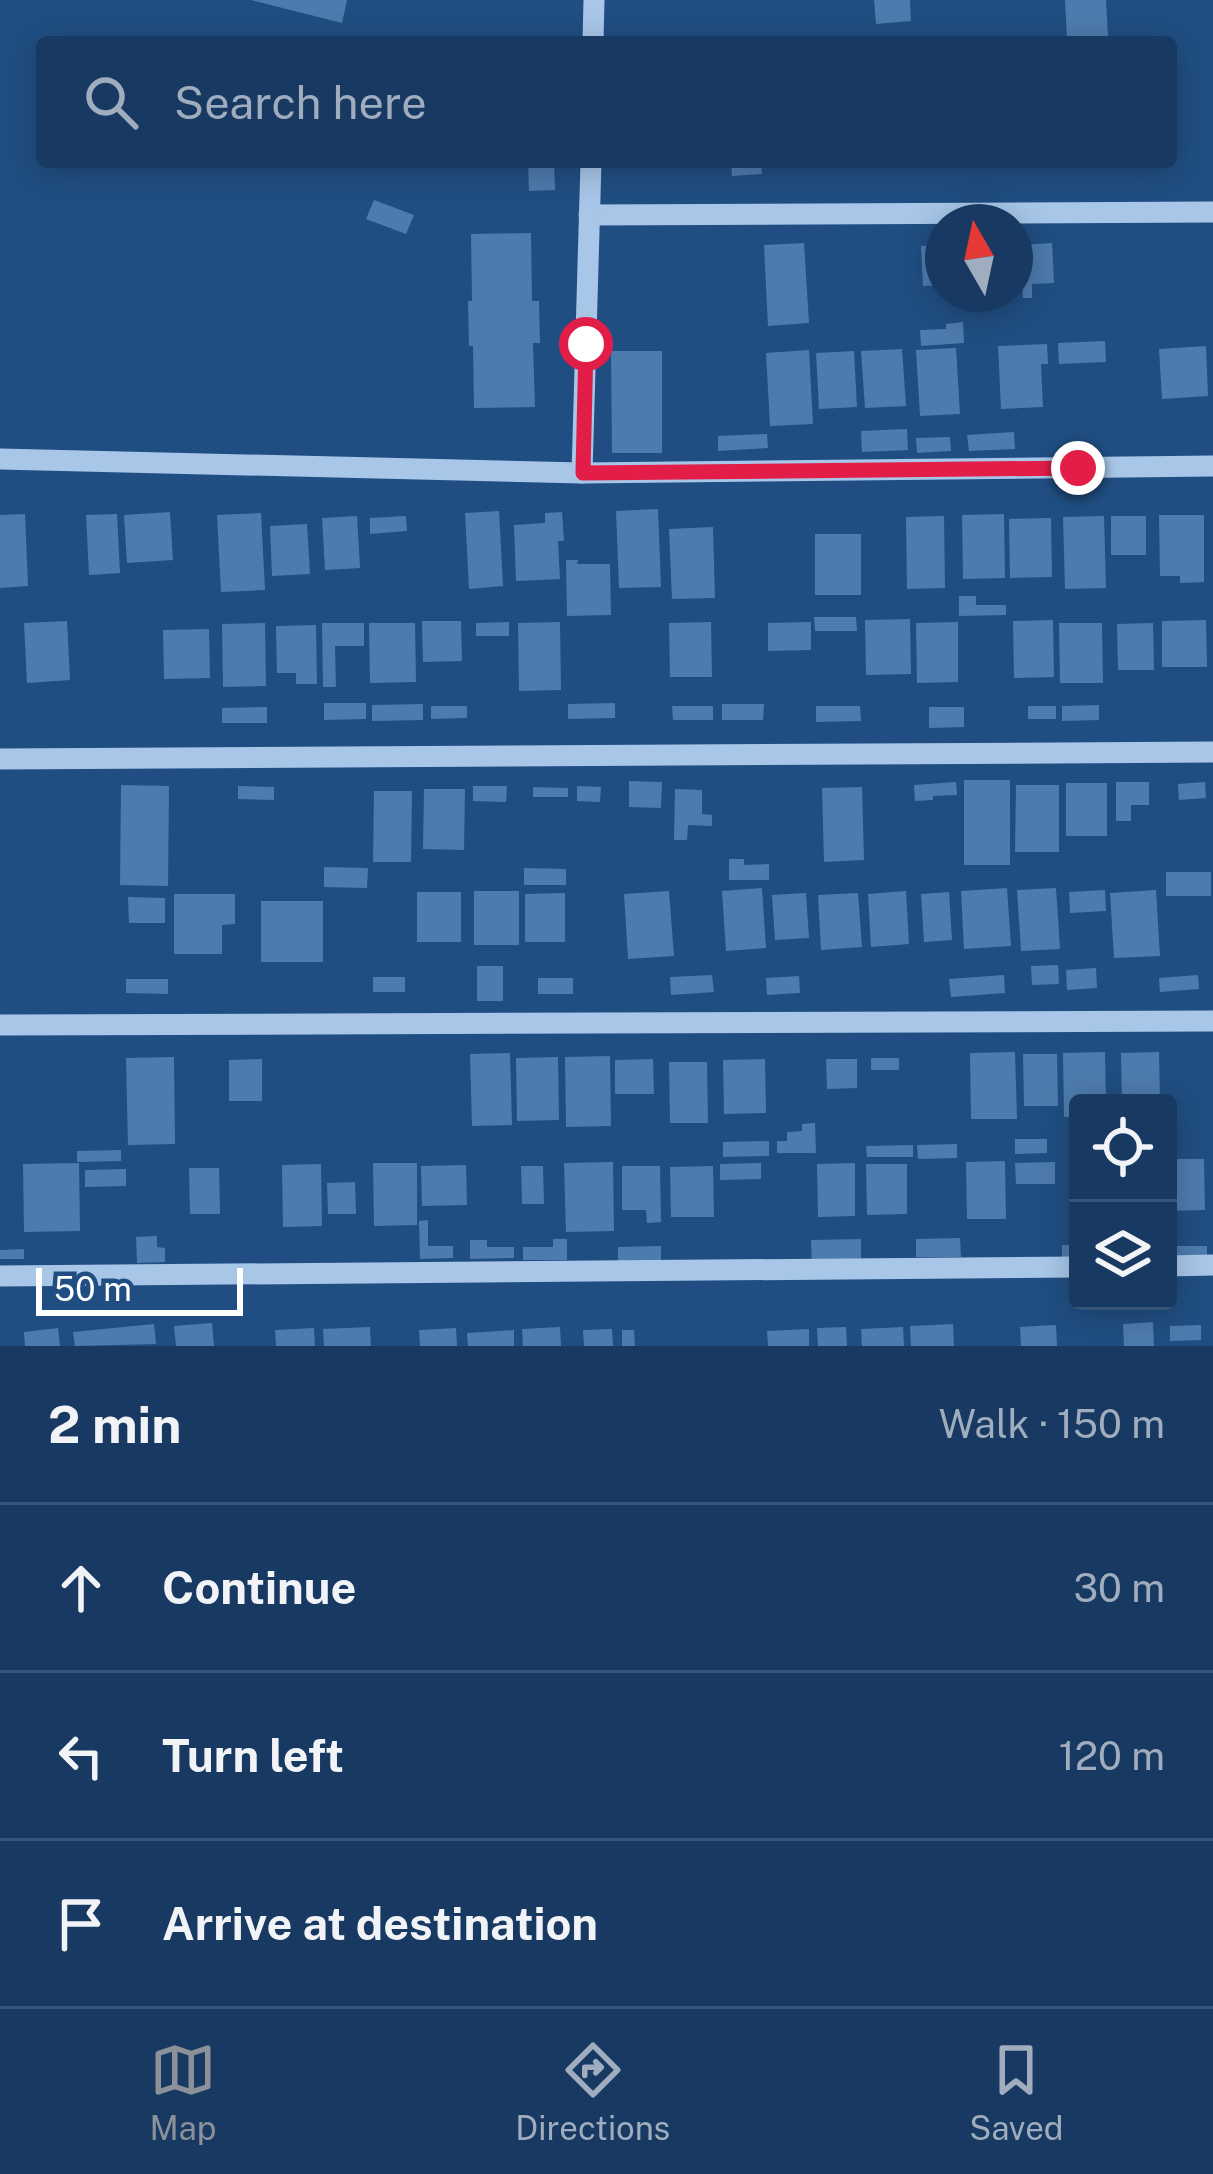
<!DOCTYPE html>
<meta charset="utf-8">
<style>
body{margin:0;font-family:"Public Sans",sans-serif;background:#214168;color:#f1f3f6}
.controls{position:absolute;right:36px;bottom:36px;display:grid;overflow:hidden;border-radius:12px;box-shadow:0 6px 30px #0003}
.controls button{width:108px;height:108px;display:grid;place-items:center;padding:0;border:0;border-bottom:3px solid #365477;background:#183a62;color:#f1f3f6;font:60px sans-serif}
.compass{position:absolute;left:925px;top:204px;width:108px;height:108px;border-radius:50%;background:#183a62;box-shadow:0 6px 30px #0003;rotate:351deg}
.scale{position:absolute;left:36px;bottom:30px;width:207px;box-sizing:border-box;padding-left:12px;border:6px solid #fff;border-top:0;font-size:33px;line-height:42px;white-space:nowrap;color:#fff;-webkit-text-stroke:9px #204e82;paint-order:stroke}
.stop{position:absolute;width:36px;height:36px;margin:-27px;border:9px solid #e11d48;border-radius:50%;background:#fff}
.stop.end{background:#e11d48;border-color:#fff;box-shadow:0 3px 12px #0008}
.list{margin:0;padding:0;list-style:none}
h2{display:flex;justify-content:space-between;align-items:center;height:156px;margin:0;padding:0 48px;font-size:51px}
h2 small{font-size:39px;font-weight:400;color:#9fadbe}
.list li{display:grid;grid-template-columns:78px 1fr auto;gap:36px;align-items:center;box-sizing:border-box;height:168px;padding:0 48px;border-top:3px solid #365477}
.list b{display:block;font-size:45px;white-space:nowrap}
.list em{font-size:39px;font-style:normal;color:#9fadbe}
.icon{flex:none;width:66px;height:66px;fill:none;stroke:currentColor;stroke-width:2;stroke-linecap:round;stroke-linejoin:round}
.map{position:relative;flex:none;width:1213px;height:1346px;overflow:hidden}
.search{position:absolute;background:#183a62;box-shadow:0 6px 30px #0003;left:36px;right:36px;top:36px;height:132px;display:flex;align-items:center;gap:30px;box-sizing:border-box;padding:0 42px;border-radius:12px;color:#9fadbe;font-size:45px}
.sheet{height:660px;background:#183a62}
nav{display:flex;justify-content:space-around;align-items:center;box-sizing:border-box;height:168px;border-top:3px solid #365477;background:#183a62;font-size:33px;color:#9fadbe}
nav a{display:grid;justify-items:center;gap:6px}
nav .on{color:#8c9099}
.map>svg:first-child{display:block}
.building{fill:#4d7bad}
.lines{fill:none;stroke-linecap:round;stroke-linejoin:round}
.minor{stroke:#a7c6e8;stroke-width:21}
.route{stroke:#e11d48;stroke-width:15}
</style>
<div class="map">
<svg width="1213" height="1346" viewBox="0 0 1213 1346">
<rect width="100%" height="100%" fill="#204e82"/>
<!-- building -->
<g class="building">
<path d="M251,0h96l-5,23z"/>
<path d="M874,0h36l1,21 -35,3z"/>
<path d="M1065,0h41l2,36 -41,2z"/>
<path d="M528,162h26l1,28 -26,1z"/>
<path d="M731,162h30l1,12 -30,2z"/>
<path d="M374,200l40,15 -8,19 -40,-15z"/>
<path d="M531,233l1,68h7l1,42h-7l2,64 -61,1 -1,-62h-4l-1,-45h4l-1,-67z"/>
<path d="M804,243l5,80 -41,3 -4,-81z"/>
<path d="M1052,243l2,40 -22,1v14h-9l-3,-53z"/>
<path d="M943,245v40l-20,1 -2,-40z"/>
<path d="M963,322l1,21 -43,3 -1,-16 26,-1v-5z"/>
<path d="M1105,341l1,21 -47,2 -1,-21z"/>
<path d="M1047,344l1,20h-7l2,43 -42,2 -3,-63z"/>
<path d="M1206,346l2,50 -46,3 -3,-50z"/>
<path d="M956,348l4,66 -40,2 -4,-66z"/>
<path d="M902,349l4,57 -41,2 -4,-57z"/>
<path d="M809,350l4,74 -43,2 -4,-73z"/>
<path d="M611,351h51v102h-50z"/>
<path d="M854,351l3,56 -38,2 -3,-56z"/>
<path d="M907,429l1,21 -46,2 -1,-21z"/>
<path d="M1014,432l1,17 -46,2 -2,-16z"/>
<path d="M767,434l1,14 -50,3v-15z"/>
<path d="M950,437l1,14 -34,2 -1,-15z"/>
<path d="M658,509l3,78 -42,1 -3,-77z"/>
<path d="M499,511l4,75 -34,3 -4,-76z"/>
<path d="M170,512l3,48 -46,3 -3,-48z"/>
<path d="M562,512l2,29h-6l2,38 -44,2 -2,-56 31,-2v-10z"/>
<path d="M261,513l4,77 -44,2 -4,-77z"/>
<path d="M25,514l3,72 -28,2v-73z"/>
<path d="M117,514l3,59 -31,2 -3,-60z"/>
<path d="M1004,514l1,64 -42,1 -1,-64z"/>
<path d="M1159,515h45v67l-24,1v-7h-20z"/>
<path d="M357,516l3,52 -35,2 -3,-52z"/>
<path d="M406,516l1,15 -37,3v-16z"/>
<path d="M944,516l1,72 -38,1 -1,-72z"/>
<path d="M1104,516l2,72 -41,1 -2,-72z"/>
<rect x="1111" y="516" width="35" height="39"/>
<path d="M1051,518l1,59 -42,1 -1,-59z"/>
<path d="M307,524l3,50 -38,2 -2,-50z"/>
<path d="M713,527l2,71 -43,1 -3,-70z"/>
<rect x="815" y="534" width="46" height="61"/>
<path d="M566,560h12l-1,4h33l1,51 -44,1z"/>
<path d="M959,596h17v9h30v10l-47,1z"/>
<path d="M814,617h42l1,14h-42z"/>
<path d="M910,619l1,55 -45,1 -1,-55z"/>
<path d="M1053,620l1,57 -40,1 -1,-57z"/>
<path d="M1206,620l1,47h-45v-46z"/>
<path d="M67,621l3,59 -43,3 -3,-60z"/>
<path d="M422,621h39l1,40 -39,1z"/>
<path d="M509,622v14h-33v-13z"/>
<path d="M560,622l1,68 -42,1 -1,-68z"/>
<path d="M711,622l1,55h-42l-1,-54z"/>
<path d="M811,622v28l-43,1v-28z"/>
<path d="M958,622v60l-41,1 -1,-60z"/>
<path d="M265,623l1,63 -43,1 -1,-63z"/>
<path d="M322,623h42v23h-29l1,41h-13z"/>
<path d="M369,623h46l1,59 -46,1z"/>
<path d="M1059,623h43l1,60h-43z"/>
<path d="M1153,623l1,47h-36l-1,-46z"/>
<path d="M316,625l1,59h-21v-11h-19l-1,-47z"/>
<path d="M209,629l1,49 -46,1 -1,-49z"/>
<path d="M324,703h42v16l-42,1z"/>
<path d="M615,703v15l-47,1v-15z"/>
<path d="M423,704v16l-51,1v-16z"/>
<path d="M722,704h42l-1,16h-41z"/>
<path d="M1099,705v15l-37,1v-15z"/>
<path d="M431,706h36v12l-36,1z"/>
<path d="M672,706h41v14h-40z"/>
<path d="M816,706h44l1,15 -45,1z"/>
<rect x="1028" y="706" width="28" height="13"/>
<path d="M267,707v16h-45v-15z"/>
<path d="M929,707h35v20l-35,1z"/>
<rect x="964" y="780" width="46" height="85"/>
<path d="M629,781l33,1 -1,26 -32,-1z"/>
<path d="M956,782l1,13 -24,1v4l-18,1 -1,-16z"/>
<path d="M1116,782h33v23h-18v16h-15z"/>
<path d="M1205,782l1,16 -27,2 -1,-16z"/>
<rect x="1066" y="783" width="41" height="53"/>
<path d="M121,785l48,1 -1,100 -48,-1z"/>
<path d="M1016,785h43v67h-44z"/>
<path d="M238,786l36,1v13l-36,-1z"/>
<path d="M473,786h34l-1,16 -33,-1z"/>
<path d="M577,786l24,1 -1,15 -23,-1z"/>
<path d="M533,787l35,1v9h-35z"/>
<path d="M862,787l2,73 -40,2 -2,-74z"/>
<path d="M424,789h41l-1,61 -41,-1z"/>
<path d="M675,789l27,1v24l10,1v11l-24,-1 -1,15h-13z"/>
<path d="M374,791h38l-1,71h-38z"/>
<path d="M729,859h15v6l25,-1v16h-40z"/>
<path d="M324,867l44,1 -1,20 -43,-1z"/>
<path d="M524,868l42,1v16h-42z"/>
<rect x="1166" y="872" width="45" height="24"/>
<path d="M762,888l4,60 -40,3 -4,-60z"/>
<path d="M1007,888l4,58 -47,3 -3,-58z"/>
<path d="M1056,888l4,61 -39,2 -4,-61z"/>
<path d="M1105,890l1,21 -36,2 -1,-21z"/>
<path d="M1156,890l4,66 -46,2 -4,-65z"/>
<rect x="474" y="891" width="45" height="54"/>
<path d="M669,891l5,65 -46,3 -4,-65z"/>
<path d="M906,891l3,53 -38,3 -3,-53z"/>
<rect x="417" y="892" width="44" height="50"/>
<path d="M949,892l3,48 -28,2 -3,-48z"/>
<path d="M565,893v49h-40v-48z"/>
<path d="M806,893l3,45 -34,2 -3,-45z"/>
<path d="M858,893l4,54 -41,3 -3,-55z"/>
<path d="M174,894h61v30l-13,1v29h-48z"/>
<path d="M128,897l37,1v25h-36z"/>
<rect x="261" y="901" width="62" height="61"/>
<path d="M1058,965l1,19 -27,1 -1,-19z"/>
<rect x="477" y="966" width="26" height="35"/>
<path d="M1096,968l1,20 -30,2 -1,-20z"/>
<path d="M712,975l2,17 -43,3 -1,-18z"/>
<path d="M1004,975l1,18 -54,4 -2,-18z"/>
<path d="M1198,975l1,14 -39,3 -1,-14z"/>
<path d="M799,976l1,17 -33,2 -1,-17z"/>
<rect x="373" y="977" width="32" height="15"/>
<rect x="538" y="978" width="35" height="16"/>
<path d="M126,979h42v15l-42,-1z"/>
<path d="M1015,1052l2,67h-46l-1,-66z"/>
<path d="M1105,1052l1,51h-28v14h-14l-1,-64z"/>
<path d="M1159,1052l1,49 -38,2 -1,-50z"/>
<path d="M510,1053l2,72 -40,1 -2,-72z"/>
<path d="M1023,1054h34l1,52h-34z"/>
<path d="M610,1056l1,70 -45,1 -1,-70z"/>
<path d="M174,1057l1,87 -47,1 -2,-87z"/>
<path d="M558,1057l1,63 -42,1 -1,-63z"/>
<rect x="871" y="1058" width="28" height="12"/>
<path d="M262,1059v42h-33v-41z"/>
<path d="M653,1059l1,35h-39v-34z"/>
<path d="M765,1059l1,54 -42,1 -1,-54z"/>
<path d="M826,1059h31v29l-30,1z"/>
<path d="M669,1062h38l1,61h-38z"/>
<path d="M815,1123l1,30h-39v-12h10v-9l15,-1v-7z"/>
<path d="M1015,1139h32v14l-32,1z"/>
<path d="M769,1141v15l-46,1v-15z"/>
<path d="M957,1144v14l-39,1 -1,-14z"/>
<path d="M913,1145v12h-46l-1,-11z"/>
<path d="M121,1150v11l-44,1v-11z"/>
<path d="M1168,1159h36l1,51 -37,1z"/>
<path d="M1005,1161l1,58h-39l-1,-57z"/>
<path d="M613,1162l1,69 -48,1 -2,-69z"/>
<path d="M1055,1162v22h-39l-1,-21z"/>
<path d="M79,1163l1,68 -56,1 -1,-68z"/>
<path d="M373,1163h44v62l-43,1z"/>
<path d="M761,1163v16l-41,1v-16z"/>
<path d="M855,1163v53l-37,1 -1,-53z"/>
<path d="M321,1164l1,62 -39,1 -1,-62z"/>
<path d="M866,1164h41v50l-40,1z"/>
<path d="M466,1165l1,40 -45,1 -1,-40z"/>
<path d="M521,1166h22l1,38h-22z"/>
<path d="M622,1166h38l1,56 -14,1 -1,-13h-24z"/>
<path d="M713,1166l1,51h-43l-1,-50z"/>
<path d="M189,1168h30l1,46h-30z"/>
<path d="M126,1169v17l-41,1v-17z"/>
<path d="M355,1182l1,32h-28l-1,-31z"/>
<path d="M428,1220v26h25v12l-33,1 -1,-38z"/>
<path d="M157,1236v11l8,1v14l-28,1 -1,-26z"/>
<path d="M960,1238l1,19h-45v-18z"/>
<path d="M553,1239h14v21h-44v-13h30z"/>
<path d="M861,1239v25l-49,1 -1,-25z"/>
<path d="M470,1240h17v7h27v11l-44,1z"/>
<rect x="1062" y="1245" width="16" height="14"/>
<path d="M661,1246v21l-43,1v-21z"/>
<path d="M1168,1246h39v15l-39,1z"/>
<path d="M24,1249v10h-24v-9z"/>
<path d="M1153,1322l1,24h-30l-1,-22z"/>
<path d="M212,1323l2,23h-38l-2,-20z"/>
<path d="M154,1324l2,20 -81,2 -2,-14z"/>
<path d="M953,1324l1,22h-43l-1,-20z"/>
<path d="M1056,1325l1,21h-36l-1,-19z"/>
<path d="M1201,1325v15l-31,1v-15z"/>
<path d="M370,1327l1,19h-47l-1,-17z"/>
<path d="M560,1327l1,19h-38l-1,-17z"/>
<path d="M846,1327l1,19h-29l-1,-18z"/>
<path d="M903,1327l1,19h-42l-1,-17z"/>
<path d="M58,1328l2,18h-35l-1,-14z"/>
<path d="M314,1328l1,18h-39l-1,-16z"/>
<path d="M456,1328l1,18h-37l-1,-16z"/>
<path d="M612,1329l1,17h-29l-1,-16z"/>
<path d="M809,1329v17h-41l-1,-15z"/>
<path d="M514,1330v16h-46l-1,-13z"/>
<path d="M622,1330h12l1,16h-13z"/>
</g>
<g class="lines">
<!-- minor -->
<g class="minor">
<path d="M593,42l1,-42"/>
<path d="M589,215l624,-3"/>
<path d="M0,459l582,14 631,-7"/>
<path d="M582,473l9,-311"/>
<path d="M0,759l1213,-7"/>
<path d="M0,1025l1213,-4"/>
<path d="M1168,1266l45,-1"/>
<path d="M0,1276l1078,-9"/>
</g>
</g>
<g class="lines">
<!-- route -->
<path class="route" d="M586,344l-3,129 495,-5"/>
</g>
</svg>
<div class="controls">
<button><svg class="icon" aria-label="locate" viewBox="0 0 24 24"><circle cx="12" cy="12" r="6"/><path d="M12 2v4M12 18v4M2 12h4M18 12h4"/></svg></button>
<button><svg class="icon" aria-label="layers" viewBox="0 0 24 24"><path d="M12 4l9 5-9 5-9-5zM3 14l9 5 9-5"/></svg></button>
</div>
<svg class="compass" viewBox="-18 -18 36 36"><path d="M0-13l5 13h-10z" fill="#e53935"/><path d="M0 13l5-13h-10z" fill="#9fadbe"/></svg>
<div class="scale">50 m</div>
<div class="stop" style="left:586px;top:344px"></div>
<div class="stop end" style="left:1078px;top:468px"></div>
<div class="search"><svg class="icon" aria-label="search" viewBox="0 0 24 24"><circle cx="10" cy="10" r="6"/><path d="M15 15l6 6"/></svg>Search here</div>
</div>
<section class="sheet">
<h2>2 min<small>Walk · 150 m</small></h2>
<ul class="list">
<li><svg class="icon" aria-label="ahead" viewBox="0 0 24 24"><path d="M12 20V5M6 11l6-6 6 6"/></svg><div><b>Continue</b></div><em>30 m</em></li>
<li><svg class="icon" aria-label="left" viewBox="0 0 24 24"><path d="M17 20v-9H6M10 6l-5 5 5 5"/></svg><div><b>Turn left</b></div><em>120 m</em></li>
<li><svg class="icon" aria-label="arrive" viewBox="0 0 24 24"><path d="M6 21V4h12l-3 4 3 4H6"/></svg><div><b>Arrive at destination</b></div></li>
</ul>
</section>
<nav>
<a class="on"><svg class="icon" aria-label="map" viewBox="0 0 24 24"><path d="M3 6l6-2 6 2 6-2v14l-6 2-6-2-6 2zM9 4v14M15 6v14"/></svg>Map</a>
<a><svg class="icon" aria-label="directions" viewBox="0 0 24 24"><path d="M12 3l9 9-9 9-9-9zM9 14v-3h6M13 9l2 2-2 2"/></svg>Directions</a>
<a><svg class="icon" aria-label="saved" viewBox="0 0 24 24"><path d="M7 4h10v16l-5-4-5 4z"/></svg>Saved</a>
</nav>
